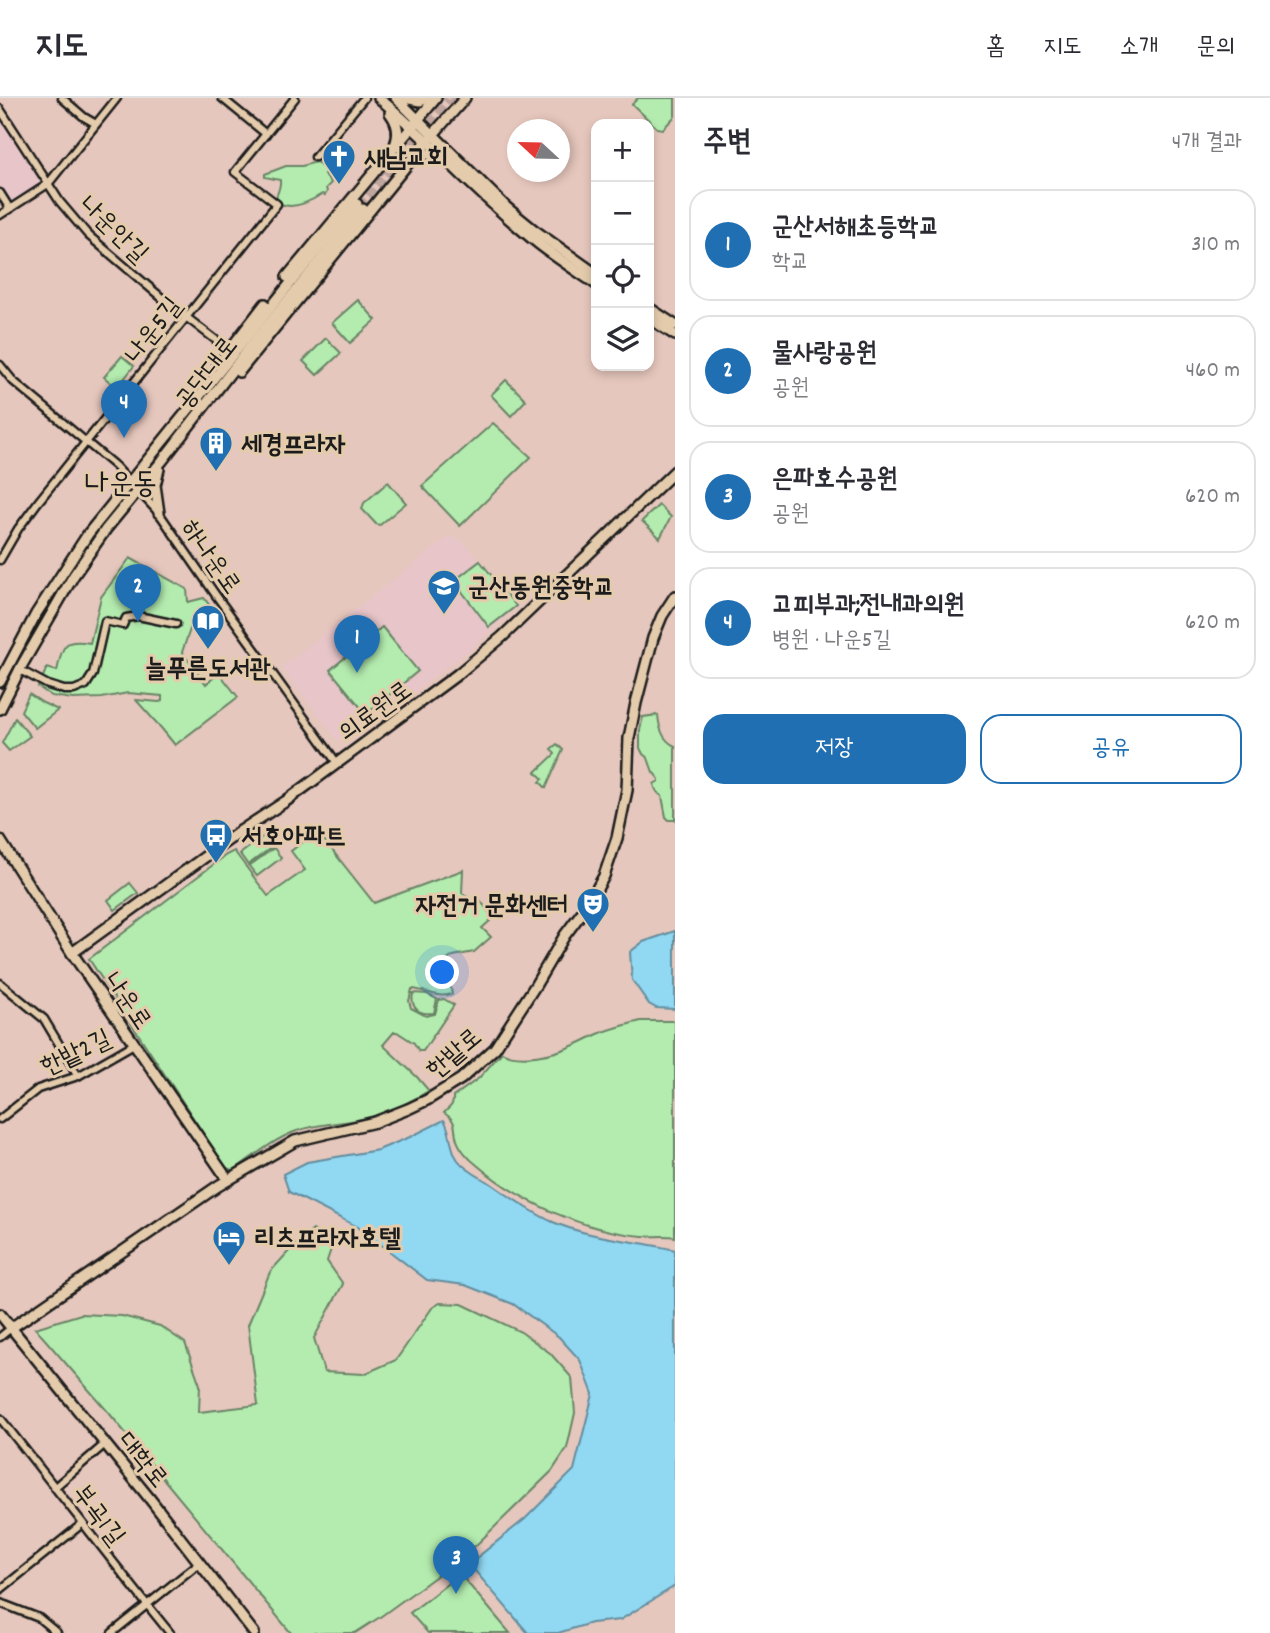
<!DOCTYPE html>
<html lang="ko">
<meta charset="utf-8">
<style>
body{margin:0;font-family:Dekko,"Poor Story",sans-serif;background:#f7f7f7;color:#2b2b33}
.controls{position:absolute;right:21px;top:21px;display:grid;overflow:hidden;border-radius:14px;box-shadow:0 4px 10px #0003}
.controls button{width:63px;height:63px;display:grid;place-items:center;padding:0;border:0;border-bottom:2px solid #e1e1e2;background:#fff;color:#2b2b33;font:35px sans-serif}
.compass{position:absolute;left:507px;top:21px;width:63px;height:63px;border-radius:50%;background:#fff;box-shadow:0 4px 10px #0003;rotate:292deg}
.you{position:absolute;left:443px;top:875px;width:24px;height:24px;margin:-18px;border:5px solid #fff;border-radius:50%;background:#1a73e8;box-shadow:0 0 0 10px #1a73e833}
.badge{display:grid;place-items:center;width:46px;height:46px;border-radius:50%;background:#1f6fb2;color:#fff;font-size:23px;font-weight:700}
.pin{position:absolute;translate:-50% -58px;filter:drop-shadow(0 2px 4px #0008)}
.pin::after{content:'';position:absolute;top:37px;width:24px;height:21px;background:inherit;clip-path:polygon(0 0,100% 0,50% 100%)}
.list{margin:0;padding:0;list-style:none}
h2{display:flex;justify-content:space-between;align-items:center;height:91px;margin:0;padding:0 28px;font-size:30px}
h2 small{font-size:23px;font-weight:400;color:#7c7c81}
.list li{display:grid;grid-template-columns:46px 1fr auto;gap:21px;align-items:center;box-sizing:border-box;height:112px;margin:0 14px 14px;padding:0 14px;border:2px solid #e1e1e2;border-radius:21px}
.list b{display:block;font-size:26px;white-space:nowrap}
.list p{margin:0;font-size:23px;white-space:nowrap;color:#7c7c81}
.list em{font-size:23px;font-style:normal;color:#7c7c81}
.actions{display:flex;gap:14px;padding:21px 28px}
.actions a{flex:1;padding:16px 0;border:2px solid #1f6fb2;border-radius:21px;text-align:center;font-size:24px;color:#1f6fb2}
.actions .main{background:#1f6fb2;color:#fff}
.icon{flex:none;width:38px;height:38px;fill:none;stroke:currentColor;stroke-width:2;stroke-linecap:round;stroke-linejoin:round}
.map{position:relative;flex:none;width:675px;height:1535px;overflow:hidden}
header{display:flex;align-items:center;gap:42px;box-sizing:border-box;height:98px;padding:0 35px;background:#fff;border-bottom:2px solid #e1e1e2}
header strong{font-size:33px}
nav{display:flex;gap:38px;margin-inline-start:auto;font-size:24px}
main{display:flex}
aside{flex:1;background:#fff}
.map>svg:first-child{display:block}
.built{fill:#e7c5c9}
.green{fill:#b4ecaf;stroke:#688466;stroke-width:2}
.water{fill:#91d8f3;stroke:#628d9d;stroke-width:2}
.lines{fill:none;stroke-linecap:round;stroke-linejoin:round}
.secondary-tunnel{stroke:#bea59d;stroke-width:9;stroke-dasharray:9 4.5;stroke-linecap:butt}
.street-casing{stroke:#1c1c1c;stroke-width:11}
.secondary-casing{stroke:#1c1c1c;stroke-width:14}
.street{stroke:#e4cbac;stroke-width:6}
.secondary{stroke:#e4cbac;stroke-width:9}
.labels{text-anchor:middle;stroke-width:6;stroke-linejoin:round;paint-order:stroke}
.poi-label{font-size:26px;font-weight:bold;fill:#1c1c1c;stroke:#e4cbac;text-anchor:start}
.street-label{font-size:26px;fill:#1c1c1c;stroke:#e4cbac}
.quarter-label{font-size:30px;fill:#1c1c1c;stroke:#e4cbac}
</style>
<header>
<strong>지도</strong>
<nav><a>홈</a><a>지도</a><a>소개</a><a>문의</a></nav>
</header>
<main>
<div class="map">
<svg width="675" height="1535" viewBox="0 0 675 1535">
<rect width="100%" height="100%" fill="#e6c7bd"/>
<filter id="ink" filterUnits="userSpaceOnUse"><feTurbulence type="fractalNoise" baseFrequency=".0143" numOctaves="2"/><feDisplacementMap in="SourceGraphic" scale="14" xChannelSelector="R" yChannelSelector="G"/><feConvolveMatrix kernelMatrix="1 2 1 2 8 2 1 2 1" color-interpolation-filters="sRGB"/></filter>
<g filter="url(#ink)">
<!-- built -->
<g class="built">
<path d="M0,18l41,64 -6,8 -24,15 -2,-1 -9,-12z"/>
<path d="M448,439h4l10,4 59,62 -51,47 -37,28 -72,54 -17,10 -7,-3 -56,-72z"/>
</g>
<!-- green -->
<g class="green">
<path d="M638,0h37v18l-12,13 -6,-1 -25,-24z"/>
<path d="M316,64l13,9 -5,3 7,9 -5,5 1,4 -2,3 -3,-1c-14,9 -34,18 -47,6 2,-6 6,-13 5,-20l-15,-3v-3l21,-8h16z"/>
<path d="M358,202l18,20 -26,23 -18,-20z"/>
<path d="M326,240l15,15 -24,22 -14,-14z"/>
<path d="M122,258l12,10 -17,22 -13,-11z"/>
<path d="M506,282l20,20 -15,16 -20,-21z"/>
<path d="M493,325l38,34 -71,69 -38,-40z"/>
<path d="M388,384l18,21 -26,22 -4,-1 -14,-15 2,-6z"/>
<path d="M659,407l12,12 -11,21 -18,-17z"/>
<path d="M130,460l57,31 1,13 16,-4 6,8 -16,12 -12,34 24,32 13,-11 19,24 -63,48 -13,-16 -26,-29 23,2 3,-1v-5l-34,-3 -26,5 -29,1 -21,-3 -14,-9 9,-19 10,3c6,-25 5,-33 33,-28l11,-46z"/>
<path d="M480,463l36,45 -27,21 -35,-46z"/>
<path d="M382,529l36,44 -52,43 -36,-44z"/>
<path d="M29,596l14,9 15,7 -23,18 -14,-17z"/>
<path d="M658,617c1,12 5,26 17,31v74h-6l-3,-3 -4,-21c-5,-3 -7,-6 -8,-12l5,-3v-2l-6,-7 -5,-14 -5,-4 -3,-6v-18l3,-13z"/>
<path d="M15,620l15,18 -21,15 -7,-8z"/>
<path d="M557,646l6,6 -17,38 -6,-6 3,-3 -7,-7 19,-18 -4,-5z"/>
<path d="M317,733l57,72 89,-33 -1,23 14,10 4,-3 13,18 -11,10 9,9 -17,15 -21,4 -7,5 6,33c-14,5 -26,-4 -40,-5l-3,12 2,7 15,8 9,-2 4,-14 5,-1 10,6 -31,46h-4l-5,-8 -17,-11h-3l-11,13 34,32 12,14c-17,9 -35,20 -54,25 -27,8 -55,6 -81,16 -21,8 -41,25 -60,38l-8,-2 -137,-209 137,-104 8,-4 34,45 37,-26 -14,-19z"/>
<path d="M264,738l8,11 -24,18 -8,-11z"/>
<path d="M274,750l7,10 -24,18 -8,-10z"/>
<path d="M130,785l8,10 -23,17 -7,-10z"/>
<path d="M413,895l14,1 10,5 -3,14c-15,2 -24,-5 -21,-20z"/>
<path d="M641,923h34v216c-11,-2 -21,0 -32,-1 -58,-5 -122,-33 -166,-71 -8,-6 -17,-16 -20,-25 -4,-14 1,-18 -13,-27 5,-6 10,-7 9,-16l26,-19 23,-26c17,10 53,2 70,-6 11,-4 20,-10 31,-14 12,-4 25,-8 38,-11z"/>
<path d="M313,1132l20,13 -6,18 16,23 -29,54 10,34 40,2 32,-14 36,-52 8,-5 22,1 59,28 29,21 22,25 3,35 -8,35 -15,23 -84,82 -88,64 -25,16h-64l-182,-220 -74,-85 46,-14 41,2 38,10 25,17 15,42 -1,27 59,-7 -10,-80 22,-53 20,-22z"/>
<path d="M460,1476l50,59h-82l-18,-20z"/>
</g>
<!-- water -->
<g class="water">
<path d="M675,833v78l-19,-1 -7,-4 -17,-24 -2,-28 13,-10z"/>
<path d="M444,1022c8,12 5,28 14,40 8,11 24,18 35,25 19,13 39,28 60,37 39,17 82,18 122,28v336l-55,34 -29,3 -33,10h-30l-59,-69 56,-45 49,-49 19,-76 -13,-34 -21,-23 -46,-33 -48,-19 -38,-5 -69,-53 -69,-35 -6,-18 24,-12 71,-12 32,-13z"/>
</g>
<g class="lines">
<!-- secondary-tunnel -->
<g class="secondary-tunnel">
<path d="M357,106l90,-106"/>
<path d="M363,111l94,-111"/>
</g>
<defs>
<g id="street">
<path d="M62,0l22,19 12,7"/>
<path d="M222,0l44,36"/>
<path d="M0,11l60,93 28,33 81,69 60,46"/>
<path d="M315,59l49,-59"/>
<path d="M0,95l10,16"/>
<path d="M0,117l48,-31 69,-86"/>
<path d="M0,267l13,16 102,85 44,47 56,81 122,169"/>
<path d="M0,462l18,-31 20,-27 239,-298 -42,-32 60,-74"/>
<path d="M20,572l28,15 16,5h10l12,-5 7,-11 12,-53 18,4 3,-7 12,-2 38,8"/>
<path d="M0,885l44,36 34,57"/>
<path d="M0,1021l38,-30 40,-13 56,-32"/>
<path d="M0,1239l11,-9"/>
<path d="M0,1320c57,71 112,144 170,215"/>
<path d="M55,1389l50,-43"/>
<path d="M0,1492l82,-66"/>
<path d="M0,1505l39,15 18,15"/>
<path d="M112,1535l87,-70"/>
</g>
<g id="secondary">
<path d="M379,0c55,46 103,101 160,146 18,14 38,27 57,40"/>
<path d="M396,0l111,110 27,22 62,44"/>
<path d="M404,0l16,3 9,-3"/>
<path d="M390,15c8,10 10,20 5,32"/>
<path d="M414,60c10,-6 19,-5 29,1"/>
<path d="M287,179l149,-179"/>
<path d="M649,210l26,17"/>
<path d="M649,220l26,17"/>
<path d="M218,267l47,-61"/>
<path d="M239,274l171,-211 55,-63"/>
<path d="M159,371l-4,16 4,28"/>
<path d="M0,584l36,-68 52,-80 205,-254 64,-76"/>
<path d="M0,611l22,-44 52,-90 32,-46 56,-68 95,-123 106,-129"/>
<path d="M0,742l72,113 156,227"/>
<path d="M72,855l170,-123 44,-29 172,-127 44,-37 173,-166"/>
<path d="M0,1216l150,185 104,134"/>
<path d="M11,1230l207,-142 77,-45 80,-19 33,-13 19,-9 34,-21 34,-31 40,-62 30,-51 24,-32 15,-27 13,-38 10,-48 2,-52 7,-35 17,-65 9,-22 13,-20"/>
</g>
</defs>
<!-- street casing -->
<use href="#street" class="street-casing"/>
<!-- secondary casing -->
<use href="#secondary" class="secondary-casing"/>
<!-- street -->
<use href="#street" class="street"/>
<!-- secondary -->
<use href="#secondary" class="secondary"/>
</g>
</g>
<!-- icons -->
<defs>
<symbol id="church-pin" viewBox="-11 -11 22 30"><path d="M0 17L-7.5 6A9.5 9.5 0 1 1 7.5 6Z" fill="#1f6fb2" stroke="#e4cbac"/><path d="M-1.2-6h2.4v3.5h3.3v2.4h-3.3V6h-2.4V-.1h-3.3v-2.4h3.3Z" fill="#fff"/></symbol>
<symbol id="building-pin" viewBox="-11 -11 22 30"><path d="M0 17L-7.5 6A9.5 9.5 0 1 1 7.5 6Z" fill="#1f6fb2" stroke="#e4cbac"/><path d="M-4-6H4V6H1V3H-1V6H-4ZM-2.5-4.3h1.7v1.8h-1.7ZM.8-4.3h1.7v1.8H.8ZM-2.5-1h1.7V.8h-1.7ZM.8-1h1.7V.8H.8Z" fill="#fff"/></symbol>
<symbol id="school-pin" viewBox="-11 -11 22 30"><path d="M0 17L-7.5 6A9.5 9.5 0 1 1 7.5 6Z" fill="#1f6fb2" stroke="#e4cbac"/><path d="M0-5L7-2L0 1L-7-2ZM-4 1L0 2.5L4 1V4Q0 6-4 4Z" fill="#fff"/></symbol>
<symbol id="library-pin" viewBox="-11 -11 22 30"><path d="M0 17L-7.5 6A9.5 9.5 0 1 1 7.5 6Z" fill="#1f6fb2" stroke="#e4cbac"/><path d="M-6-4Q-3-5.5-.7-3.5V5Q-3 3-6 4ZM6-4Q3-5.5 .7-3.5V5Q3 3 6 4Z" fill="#fff"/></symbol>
<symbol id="bus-pin" viewBox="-11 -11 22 30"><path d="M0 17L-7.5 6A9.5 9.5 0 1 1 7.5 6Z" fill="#1f6fb2" stroke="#e4cbac"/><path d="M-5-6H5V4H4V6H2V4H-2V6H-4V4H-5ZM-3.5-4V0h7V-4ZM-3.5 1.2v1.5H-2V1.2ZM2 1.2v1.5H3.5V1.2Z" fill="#fff"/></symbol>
<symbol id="theatre-pin" viewBox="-11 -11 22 30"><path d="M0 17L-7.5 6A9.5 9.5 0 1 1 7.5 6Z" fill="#1f6fb2" stroke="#e4cbac"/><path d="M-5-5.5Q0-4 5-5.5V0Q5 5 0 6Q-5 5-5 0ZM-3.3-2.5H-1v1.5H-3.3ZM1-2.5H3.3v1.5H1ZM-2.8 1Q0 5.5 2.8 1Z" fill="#fff"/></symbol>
<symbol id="hotel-pin" viewBox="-11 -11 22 30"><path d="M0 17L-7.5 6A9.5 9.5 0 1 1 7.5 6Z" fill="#1f6fb2" stroke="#e4cbac"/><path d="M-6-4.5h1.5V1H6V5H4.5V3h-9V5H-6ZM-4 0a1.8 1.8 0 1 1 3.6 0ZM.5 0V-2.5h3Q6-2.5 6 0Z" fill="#fff"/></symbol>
</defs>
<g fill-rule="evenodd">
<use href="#church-pin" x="320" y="39" width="38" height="52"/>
<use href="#building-pin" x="197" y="326" width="38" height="52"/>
<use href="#school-pin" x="425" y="469" width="38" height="52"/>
<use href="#library-pin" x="189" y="504" width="38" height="52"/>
<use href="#bus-pin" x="197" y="718" width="38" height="52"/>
<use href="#theatre-pin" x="574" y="787" width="38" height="52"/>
<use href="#hotel-pin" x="210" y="1120" width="38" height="52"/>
</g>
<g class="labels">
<!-- poi labels -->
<g class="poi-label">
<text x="364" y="67">새남교회</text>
<text x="241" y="354">세경프라자</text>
<text x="468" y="497">군산동원중학교</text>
<text x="208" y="578" text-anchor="middle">늘푸른도서관</text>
<text x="241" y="746">서호아파트</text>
<text x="568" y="815" text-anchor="end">자전거 문화센터</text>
<text x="254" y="1148">리츠프라자호텔</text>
</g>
<!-- street labels -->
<g class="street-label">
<text transform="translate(115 130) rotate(44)" y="9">나운안길</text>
<text transform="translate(152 231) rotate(-52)" y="9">나운5길</text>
<text transform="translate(205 274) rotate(-52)" y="9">공단대로</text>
<text transform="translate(212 458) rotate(55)" y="9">하나운로</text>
<text transform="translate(374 612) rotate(-36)" y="9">의료원로</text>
<text transform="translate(129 902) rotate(56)" y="9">나운로</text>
<text transform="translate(75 953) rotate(-25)" y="9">한밭2길</text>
<text transform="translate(453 954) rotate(-40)" y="9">한밭로</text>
<text transform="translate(144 1361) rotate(51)" y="9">대학로</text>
<text transform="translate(100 1416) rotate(53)" y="9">부곡1길</text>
</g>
<!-- quarter labels -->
<g class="quarter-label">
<text x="121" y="394">나운동</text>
</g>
</g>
</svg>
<div class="controls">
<button>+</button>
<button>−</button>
<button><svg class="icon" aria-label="locate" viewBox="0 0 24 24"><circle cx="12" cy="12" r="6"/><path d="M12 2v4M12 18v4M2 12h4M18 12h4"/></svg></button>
<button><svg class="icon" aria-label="layers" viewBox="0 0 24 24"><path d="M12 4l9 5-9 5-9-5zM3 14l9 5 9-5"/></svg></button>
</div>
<svg class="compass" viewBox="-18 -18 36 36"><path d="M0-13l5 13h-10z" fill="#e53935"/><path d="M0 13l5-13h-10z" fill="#7c7c81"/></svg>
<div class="you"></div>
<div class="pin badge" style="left:357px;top:575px">1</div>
<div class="pin badge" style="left:138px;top:524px">2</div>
<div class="pin badge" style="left:456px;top:1496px">3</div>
<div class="pin badge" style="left:124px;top:340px">4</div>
</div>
<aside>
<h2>주변<small>4개 결과</small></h2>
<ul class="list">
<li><span class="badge">1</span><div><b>군산서해초등학교</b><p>학교</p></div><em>310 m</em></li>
<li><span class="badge">2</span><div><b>물사랑공원</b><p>공원</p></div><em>460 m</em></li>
<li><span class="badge">3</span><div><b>은파호수공원</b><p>공원</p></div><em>620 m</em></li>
<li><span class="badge">4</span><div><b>고피부과;전내과의원</b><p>병원 · 나운5길</p></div><em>620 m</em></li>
</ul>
<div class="actions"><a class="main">저장</a><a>공유</a></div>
</aside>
</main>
